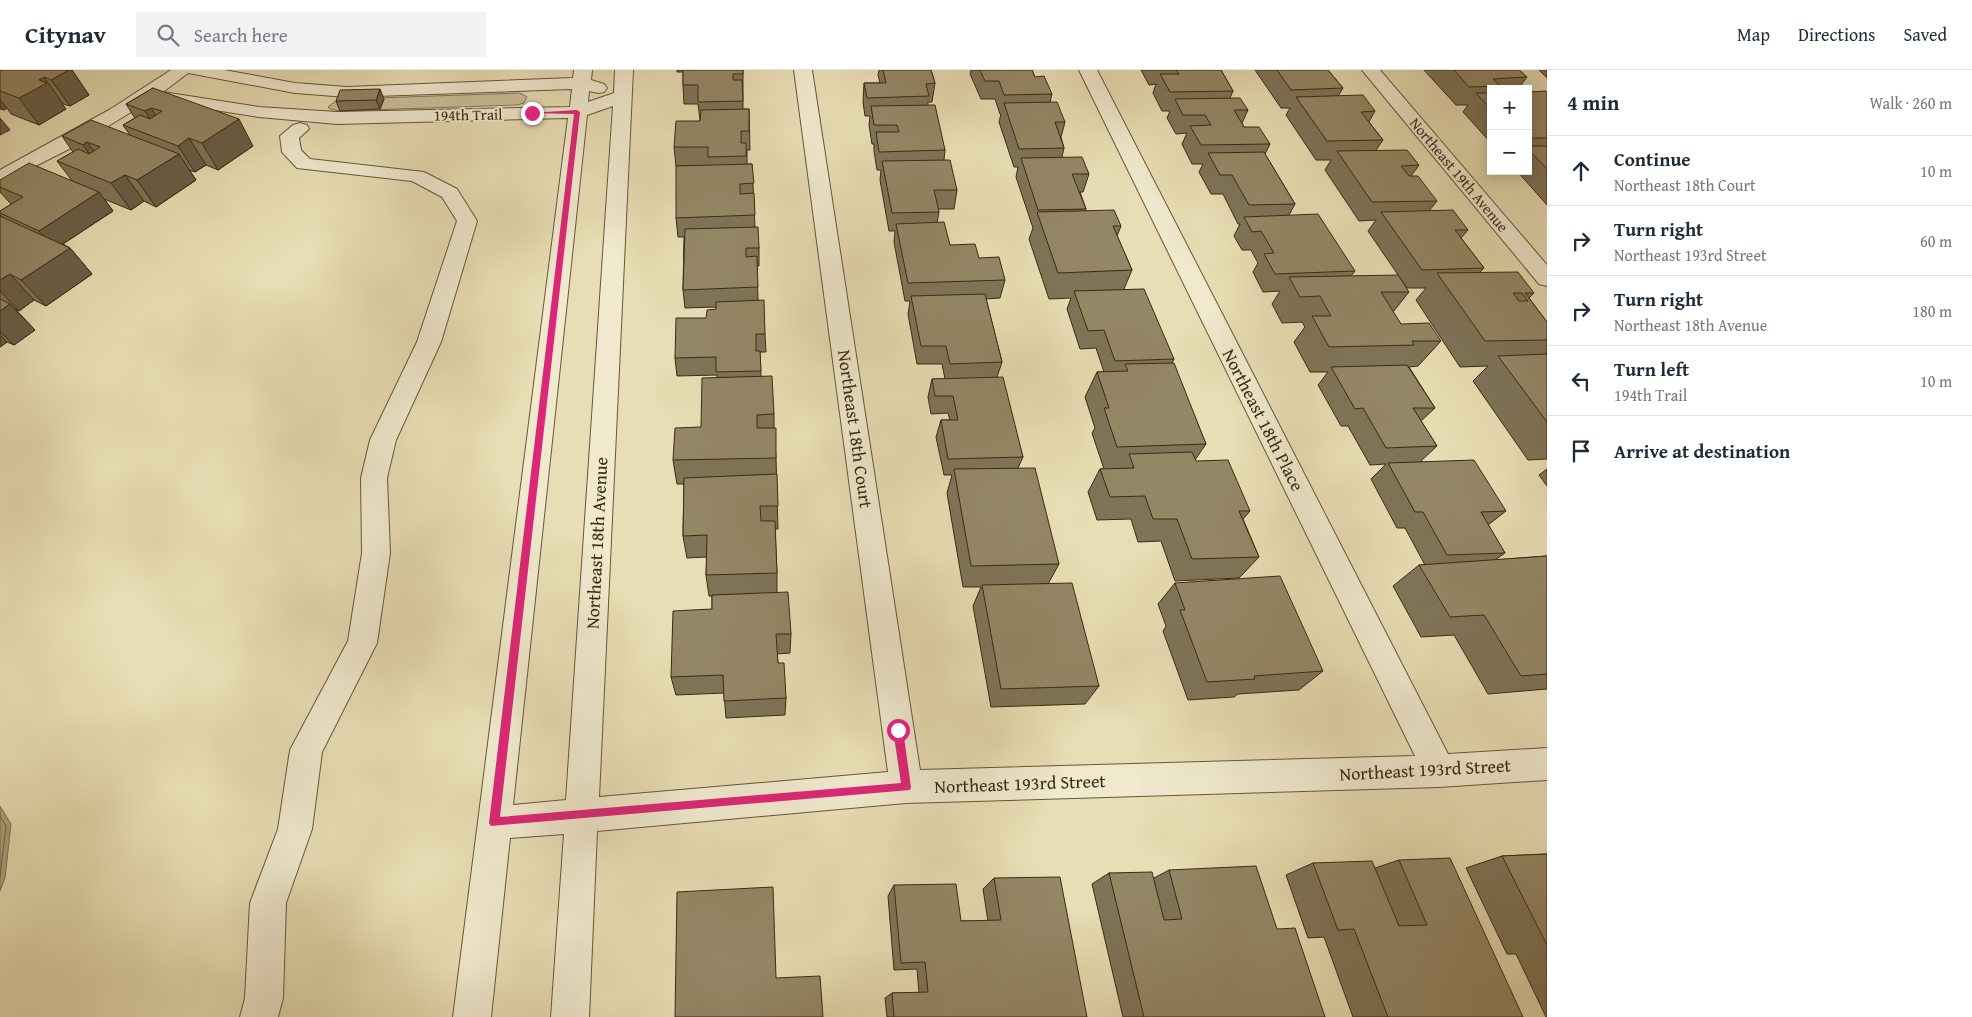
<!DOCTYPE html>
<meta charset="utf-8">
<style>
body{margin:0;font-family:"Gentium Book Plus",serif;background:#f2f2f3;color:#1f2937}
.controls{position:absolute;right:15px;top:15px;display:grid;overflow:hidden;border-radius:0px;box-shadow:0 2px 12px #0003}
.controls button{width:45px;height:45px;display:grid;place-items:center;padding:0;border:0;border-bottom:1px solid #e0e1e3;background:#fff;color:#1f2937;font:25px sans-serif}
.stop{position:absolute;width:15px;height:15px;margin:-11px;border:4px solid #db2777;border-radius:50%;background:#fff}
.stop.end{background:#db2777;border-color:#fff;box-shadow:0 1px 5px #0008}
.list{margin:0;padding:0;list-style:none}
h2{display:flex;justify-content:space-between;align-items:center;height:65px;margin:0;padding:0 20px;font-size:21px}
h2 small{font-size:16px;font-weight:400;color:#747a83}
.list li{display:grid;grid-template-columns:32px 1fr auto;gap:15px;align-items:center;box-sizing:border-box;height:70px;padding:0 20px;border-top:1px solid #e0e1e3}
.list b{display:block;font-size:19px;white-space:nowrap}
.list p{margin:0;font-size:16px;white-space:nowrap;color:#747a83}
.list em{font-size:16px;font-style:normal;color:#747a83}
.icon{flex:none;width:28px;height:28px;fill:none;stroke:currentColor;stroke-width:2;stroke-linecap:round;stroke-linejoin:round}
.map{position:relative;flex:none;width:1547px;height:947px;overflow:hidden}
header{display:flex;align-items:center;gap:30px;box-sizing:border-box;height:70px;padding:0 25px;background:#fff;border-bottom:1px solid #e0e1e3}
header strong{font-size:24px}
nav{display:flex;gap:28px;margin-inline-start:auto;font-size:18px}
.search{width:350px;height:45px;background:#f2f2f3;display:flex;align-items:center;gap:12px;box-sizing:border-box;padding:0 18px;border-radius:0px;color:#747a83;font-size:19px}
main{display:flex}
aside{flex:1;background:#fff}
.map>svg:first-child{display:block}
.green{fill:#cabf98;stroke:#827455}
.water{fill:#ada07d;stroke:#7f7152}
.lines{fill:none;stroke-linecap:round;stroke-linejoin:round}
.shore{stroke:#746548;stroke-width:1}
.minor-casing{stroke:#66573a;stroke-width:2}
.minor{fill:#f0e9ce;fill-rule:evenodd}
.wall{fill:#7f7458;stroke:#3a2a12}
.shaded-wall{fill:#685e47;stroke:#3a2a12}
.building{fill:#948766;stroke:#3a2a12;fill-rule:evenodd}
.route{fill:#db2777}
.labels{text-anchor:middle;stroke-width:4;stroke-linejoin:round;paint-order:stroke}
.far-street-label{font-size:15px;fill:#3a2a12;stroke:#f0e9ce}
.street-label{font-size:18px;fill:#3a2a12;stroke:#f0e9ce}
</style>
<header>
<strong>Citynav</strong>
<div class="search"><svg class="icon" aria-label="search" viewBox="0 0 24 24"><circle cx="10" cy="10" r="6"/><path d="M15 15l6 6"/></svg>Search here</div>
<nav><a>Map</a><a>Directions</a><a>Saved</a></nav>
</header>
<main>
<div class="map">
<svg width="1547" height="947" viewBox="0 0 1547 947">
<rect width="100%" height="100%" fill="#e8ddb4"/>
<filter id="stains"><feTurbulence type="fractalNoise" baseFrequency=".004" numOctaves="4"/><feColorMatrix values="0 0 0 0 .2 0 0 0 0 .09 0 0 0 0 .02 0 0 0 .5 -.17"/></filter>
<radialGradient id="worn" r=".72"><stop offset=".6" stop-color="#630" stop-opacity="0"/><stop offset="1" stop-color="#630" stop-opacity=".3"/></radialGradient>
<!-- green -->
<path class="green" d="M520,23l7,4 -3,6 -7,2 -177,6 -10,-2 -2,-2 9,-7 9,-1z"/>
<!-- water -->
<path class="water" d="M0,736l11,18 -6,54 -5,13z"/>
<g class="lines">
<!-- shore -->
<path class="shore" d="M0,746l6,10 -6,51"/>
<defs>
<g id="minor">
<path d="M171,0h53l71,13 52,4 226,-9 1,-8h18l-1,10 13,4 3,4 -3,4 -6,1 -9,-2 -1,11 26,-9 1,-23h18l-34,727 289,-25 -94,-702h18l108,700 495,-14 -336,-686h18l351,684 99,-6v32l-108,7 -533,16 -309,28 -8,186h-38l13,-183 -54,4 -19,179h-38l115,-899 -231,6 -78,-7 -108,-17 -74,45 -77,39v-14l109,-60zM188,3l107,20 52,4 225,-8 -2,18 -233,5 -78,-5 -96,-15zM613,36l-47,694 -53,5 74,-690z"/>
<path d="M1362,0h18l167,195v21l-8,-2z"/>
<path d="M300,53l7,2 2,4 -10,9 2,12 9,9 114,13 33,17 20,32 -36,121 -45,98 -9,38 3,75 -13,90 -55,109 -10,77 -26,74 -3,95 -5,19h-38l5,-19 5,-95 28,-74 12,-79 58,-109 14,-88 -1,-75 9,-38 47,-98 40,-121 -15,-24 -30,-16 -115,-13 -15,-16 -2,-16 13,-11z"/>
</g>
</defs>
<!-- minor casing -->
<use href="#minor" class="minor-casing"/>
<!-- minor -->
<use href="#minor" class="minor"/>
</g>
<!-- wall -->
<g class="wall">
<path d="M0,0h72l17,25 -19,11 -7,-2h-1l4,5 -27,16 -28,-11 -4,-6 -3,2 -4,-1z"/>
<path d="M677,0h66v39h6l1,41h-3v14h5l3,63 4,21v18h-2l1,34 7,34 1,18h-6l1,24 13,38v14l2,30 2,71h-3l2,44v19l14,42 -1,19 -13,1 1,9 8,35 -1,17 -59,3 -2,-25 -48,2 -5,-18 41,-68v-13h-3l-3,-21 1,-18 -20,1 -4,-22 1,-52h-7l-4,-24 28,-33 16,-50v-2l-40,1 -2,-18 31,-40 10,-9v-2l-31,1 -2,-18 1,-53h-6l-2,-19 22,-52h-22l-2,-19 26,-27 -2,-16h-14l-1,-19v-13h-6z"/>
<path d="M879,0h52l4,13 -3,19h-4v3l17,45 -1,10 13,30 -3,19h-16l1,3 -2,11 13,22 29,13 26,22 -5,18 -14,1 16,63 -5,15 26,80 -5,11 41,96 -11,20 51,102 -14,18 -94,3 -18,-101 8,-19h-18l-16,-94 5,-18h-8l-8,-38 5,-17h9l-2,-7 -17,1 -3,-17 4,-18h13l-3,-15h-25l-9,-50 2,-13h-5l-11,-59 1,-11h-6l-9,-51 1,-10h-4l-3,-19v-7h-2l-3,-19 1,-9h-5l-2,-14 1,-19h16l-2,-8z"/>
<path d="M971,0h61l3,7 17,17 -2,8 15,20 -4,15 3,11 -2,9 27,17 -6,18h-3l6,17 -1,2 36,15 -4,10 15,34 -8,19 50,70 -2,4 34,81 -11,16 1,1 54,50 -7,8 16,38 -20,21 -64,3 -14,-40 -23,1 -7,-23 -34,1 -9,-28 12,-23h4l-12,-36 3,-5 -10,-31 12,-25h7l-8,-24 -16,1 -13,-40 4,-11 -22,1 -20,-60 4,-11 -17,-51 2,-10h-4l-15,-45 2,-8h-1l-5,-15h-14l-11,-25z"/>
<path d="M1141,0h80l12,21 -3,7 18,12 -6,13 2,4 26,17 -5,10 30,50 -6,11 66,56 -4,5 58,16 -16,20 8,12 40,17 -23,25 -9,1 26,41 -14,13 16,25 -16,15 85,50 -18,14 17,28 -10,7 52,-4v133l-59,5 -34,-59 -33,2 -28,-51 26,-21h6l-20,-37h-8l-26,-49 15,-15 -16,1 -22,-39h-7l-23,-41 10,-13h-18l-16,-30 11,-15 -3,-5 -20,1 -10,-19 8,-13 -17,1 -10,-20 5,-9 -7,-13h-9l-8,-14 6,-12h-2l-15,-30h-12l-12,-22 4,-8h-11l-10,-20 5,-11 -11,1 -9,-16 3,-7h-8l-9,-18 3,-9 -7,1z"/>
<path d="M1255,0h73l15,18 -5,8 37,15 -6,11 14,18 -7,10 43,15 -8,11 26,25 -8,10 39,19 -7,8 23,30 -4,4 54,21 -5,5 18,24v31l-2,1h2v105l-19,1 -55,-79 15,-15 -28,1 -44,-67 10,-12h-19l-39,-57 8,-11 -17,1 -34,-51 6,-10h-15l-30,-45 4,-7h-9z"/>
<path d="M1424,0h95l8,7 -9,12h-27v54l-28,-31 5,-7h-12z"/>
<path d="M1539,0h8v8z"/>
<path d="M153,18l100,58 -35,24 -12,-5 -11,7 -6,-2 7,10 -40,27 -12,-6 -13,9 -27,-11 9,12 -50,33 7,4 22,26 -46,32 -12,-6 -15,11 -4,-2 20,21 -21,15 -7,-3 -7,5v-131h1l-1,-1v-4l12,-7 -2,-1 -10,-11v-12l73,2 -16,-21 16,-9 -11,-16 68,-1 -7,-10 12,-7 -9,-14z"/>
<path d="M1528,22l19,1v112l-30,-34h11z"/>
<path d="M384,29l-4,10 -40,2 -4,-10z"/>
<path d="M1547,399v17l-8,-11z"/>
<path d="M1175,513l148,88 -24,19 -61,4 -4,3 -46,3 -25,-69 3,-5 -8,-22z"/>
<path d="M1547,784v163h-1l-30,-63h-9l-41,-86 36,-12z"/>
<path d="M1399,790l124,157h-170l-29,-80 -16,1 -22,-63 27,-12 62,5z"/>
<path d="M1169,800l108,59 48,88h-202l-31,-133 17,-11 45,5z"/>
<path d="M994,808l93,139h-200l-2,-19 7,-5h27l-2,-24 -23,1 -6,-74 6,-11 67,36h27l-5,-32z"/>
</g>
<!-- shaded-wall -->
<g class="shaded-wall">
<path d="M69,0h3l17,25 -19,11 -19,-26z"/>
<path d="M44,7l19,27h-1l4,5 -27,16 -20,-27 20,-18z"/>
<path d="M380,19l4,10 -4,10 -4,-9z"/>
<path d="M0,30l7,8 -3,2 -4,-4z"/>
<path d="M151,38l17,26 -6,4 -17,-27z"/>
<path d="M0,48l10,12 -10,5z"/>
<path d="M239,49l14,27 -35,24 -16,-27z"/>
<path d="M189,68l17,27 -11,7 -17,-26z"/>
<path d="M87,72l20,27 -5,3 -19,-27z"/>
<path d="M179,84l17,26 -40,27 -19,-27z"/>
<path d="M125,105l19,26 -13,9 -20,-27z"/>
<path d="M99,122l14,19 -58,38 -16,-18z"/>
<path d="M70,178l22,26 -46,32 -25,-26z"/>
<path d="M10,204l24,26 -15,11 -19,-20v-11z"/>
<path d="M10,234l25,26 -21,15 -14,-13v-21z"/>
<path d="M0,265l7,7 -7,5z"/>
</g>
<!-- building -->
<g class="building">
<path d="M0,0h69l-18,10 -7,-3 -5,3 8,3 -28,15 -19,-7z"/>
<path d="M683,0h60v4h-10v6h9l1,21 -45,1v-17h-15z"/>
<path d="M883,0h48l4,13 -9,1 3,12 -62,2 -3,-15h22z"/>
<path d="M980,0h52l3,7 9,-1 8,18 -48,1 -5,-14h-14z"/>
<path d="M1176,0h45l12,21 -63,1 -10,-18h19z"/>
<path d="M1277,0h51l15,18 -52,2z"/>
<path d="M1454,0h65l8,7 -34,2 7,7 -31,1z"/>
<path d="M153,18l86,31 -37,24 -13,-5 -11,8 -55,-21 17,-10 10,4 12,-8 -11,-3 -6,3 -19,-7z"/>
<path d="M380,19l-4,11 -40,1 4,-11z"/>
<path d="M1546,21l1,2v45h-19v-46z"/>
<path d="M1476,23h15v16z"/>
<path d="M1363,25l12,16 -14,1 22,28 -56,1 -31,-44z"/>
<path d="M1240,28l8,12h-14l10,17h15l11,17 -69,1 -11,-19 21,-1 -6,-10h-22l-8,-16z"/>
<path d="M1057,32l8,20h-10l9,26 -45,1 -15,-46z"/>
<path d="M935,35l10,45 -66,2 -3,-20h23l-2,-7h-23l-3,-19z"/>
<path d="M749,39v22h-8v12h5v13l-38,1v-10h-34l2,-26h24l1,-11z"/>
<path d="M91,50l88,34 -42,26 -12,-5 -14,8 -54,-22 21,-12 11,5 11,-7 -13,-5 -4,3 -21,-9z"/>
<path d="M1528,76h19v23l-19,-20z"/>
<path d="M1407,80l12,15 -18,1 8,10h9l19,25 -65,1 -35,-51z"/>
<path d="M1264,82l31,52 -46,1 -17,-30h-12l-12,-22z"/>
<path d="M1082,87l7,17h-17l14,35 -48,1 -17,-52z"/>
<path d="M950,90l7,30h-23l5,22 -47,1 -10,-52z"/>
<path d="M29,93l70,29 -60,39 -39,-18v-2l23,-14 -23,-10v-7z"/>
<path d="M752,94l2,19 -14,1v10l14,-1 1,22 -79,3v-52z"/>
<path d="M1114,140l7,16h-8l19,44 -74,3 -21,-61z"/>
<path d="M1453,140l15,20h-13l29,38 -62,2 -41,-58z"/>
<path d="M1318,144l37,57 -80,3 -11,-20 10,-1 -13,-22 -9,1 -8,-15z"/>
<path d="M0,146l70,32 -49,32 -11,-6 -10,6z"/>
<path d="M944,152l6,23 25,-1 4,14 20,-1 6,23 -97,3 -12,-59z"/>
<path d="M758,157l1,21h-13v9l11,-1 1,31 -75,3 2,-61z"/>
<path d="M1518,202l16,21h-9l22,29v18l-62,1 -48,-68zM1513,223h9l6,8h-9z"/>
<path d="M1398,205l11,17h-28l20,32 28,-1 12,18h-29l2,4 -85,2 -17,-31h19l-11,-20 -20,1 -11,-20z"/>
<path d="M1144,219l30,70 -59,2 -11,-31 -16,1 -14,-40z"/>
<path d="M985,224l17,68 -52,2 -4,-18h-25l-10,-50z"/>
<path d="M0,229l10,5 -10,7z"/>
<path d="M764,230l1,34h-9v17h4l1,20 -45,1v-15l-41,1 1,-40h30l1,-8 9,-1v-7z"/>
<path d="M1547,284v68l-49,-66z"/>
<path d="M1174,293l32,81 -89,3 -13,-39h5l-12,-36 31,-1 -3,-7z"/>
<path d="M1407,295l28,43h-22l24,38 -51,2 -23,-40 -8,1 -24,-42z"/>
<path d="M772,306l2,38 -17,1v13h19v30l-103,2 2,-32 26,-1 1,-49z"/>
<path d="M1003,307l20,80 -75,2 -7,-39h17l-5,-24h-18l-3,-17z"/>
<path d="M1192,382l4,9 32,-1 22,51h-11l20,46 -67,2 -15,-40h-24l-8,-23 -35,1 -10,-28 34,-1 -5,-14z"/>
<path d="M1474,390l32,51 -25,1 24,41 -58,2 -24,-43h-8l-27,-49z"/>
<path d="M1035,398l24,96 -88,2 -17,-97z"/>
<path d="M777,404l1,32h-18l1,15h14l2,52 -71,2 1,-40 -24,1 1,-58z"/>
<path d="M1547,486v118l-26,2 -37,-61 -34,2 -31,-52z"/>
<path d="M1280,506l43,95 -69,5 1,3 -48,3 -27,-72h5l-10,-27z"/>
<path d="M1072,513l27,103 -98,3 -19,-104z"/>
<path d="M788,522l3,42h-15l2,29h6l2,35 -62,3 -1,-26 -52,2 2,-66 39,-2v-14z"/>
<path d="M1547,784v91l-45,-89z"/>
<path d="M1450,788l73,159h-135l-34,-88 -16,1 -25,-67 59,-2 27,65 28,-1 -28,-65z"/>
<path d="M1256,796l21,63 18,-1 30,89h-181l-35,-144 43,-1 12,48 18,-1 -13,-49z"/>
<path d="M1060,807l27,140h-193l-2,-24 36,-1 -3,-30 -24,1 -7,-78 62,-1 5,37 40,-1 -7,-42z"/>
<path d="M773,817l3,91 44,-2 3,41h-148l2,-125z"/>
</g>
<!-- route -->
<path class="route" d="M577,40l3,2 -80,705 401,-34 -8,-53 5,-4 5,4 8,57 -1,3 -419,36 -2,-3 85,-709 -45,-1z"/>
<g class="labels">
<!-- far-street labels -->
<g class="far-street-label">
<text transform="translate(468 45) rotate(-1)" y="5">194th Trail</text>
<text transform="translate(1459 105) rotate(50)" y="5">Northeast 19th Avenue</text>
</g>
<!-- street labels -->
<g class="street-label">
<text transform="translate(1263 350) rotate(63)" y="6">Northeast 18th Place</text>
<text transform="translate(855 359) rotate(82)" y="6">Northeast 18th Court</text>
<text transform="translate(597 473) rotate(-87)" y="6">Northeast 18th Avenue</text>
<text transform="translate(1425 700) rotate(-3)" y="6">Northeast 193rd Street</text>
<text transform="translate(1020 714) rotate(-2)" y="6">Northeast 193rd Street</text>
</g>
</g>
<rect width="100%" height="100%" filter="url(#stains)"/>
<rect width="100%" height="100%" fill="url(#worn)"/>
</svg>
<div class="controls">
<button>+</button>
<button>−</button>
</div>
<div class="stop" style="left:898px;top:660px"></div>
<div class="stop end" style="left:532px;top:43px"></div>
</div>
<aside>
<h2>4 min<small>Walk · 260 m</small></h2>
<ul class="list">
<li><svg class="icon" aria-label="ahead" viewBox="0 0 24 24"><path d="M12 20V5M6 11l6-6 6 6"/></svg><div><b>Continue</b><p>Northeast 18th Court</p></div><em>10 m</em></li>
<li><svg class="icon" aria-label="right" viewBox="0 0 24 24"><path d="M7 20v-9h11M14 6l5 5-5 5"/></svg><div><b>Turn right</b><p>Northeast 193rd Street</p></div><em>60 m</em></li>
<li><svg class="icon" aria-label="right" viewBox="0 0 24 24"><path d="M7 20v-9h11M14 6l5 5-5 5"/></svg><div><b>Turn right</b><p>Northeast 18th Avenue</p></div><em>180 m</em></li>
<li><svg class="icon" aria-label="left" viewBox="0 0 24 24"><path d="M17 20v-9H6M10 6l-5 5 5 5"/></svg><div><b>Turn left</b><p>194th Trail</p></div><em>10 m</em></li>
<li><svg class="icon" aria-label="arrive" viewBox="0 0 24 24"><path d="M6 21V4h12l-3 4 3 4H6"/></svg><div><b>Arrive at destination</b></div></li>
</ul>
</aside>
</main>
